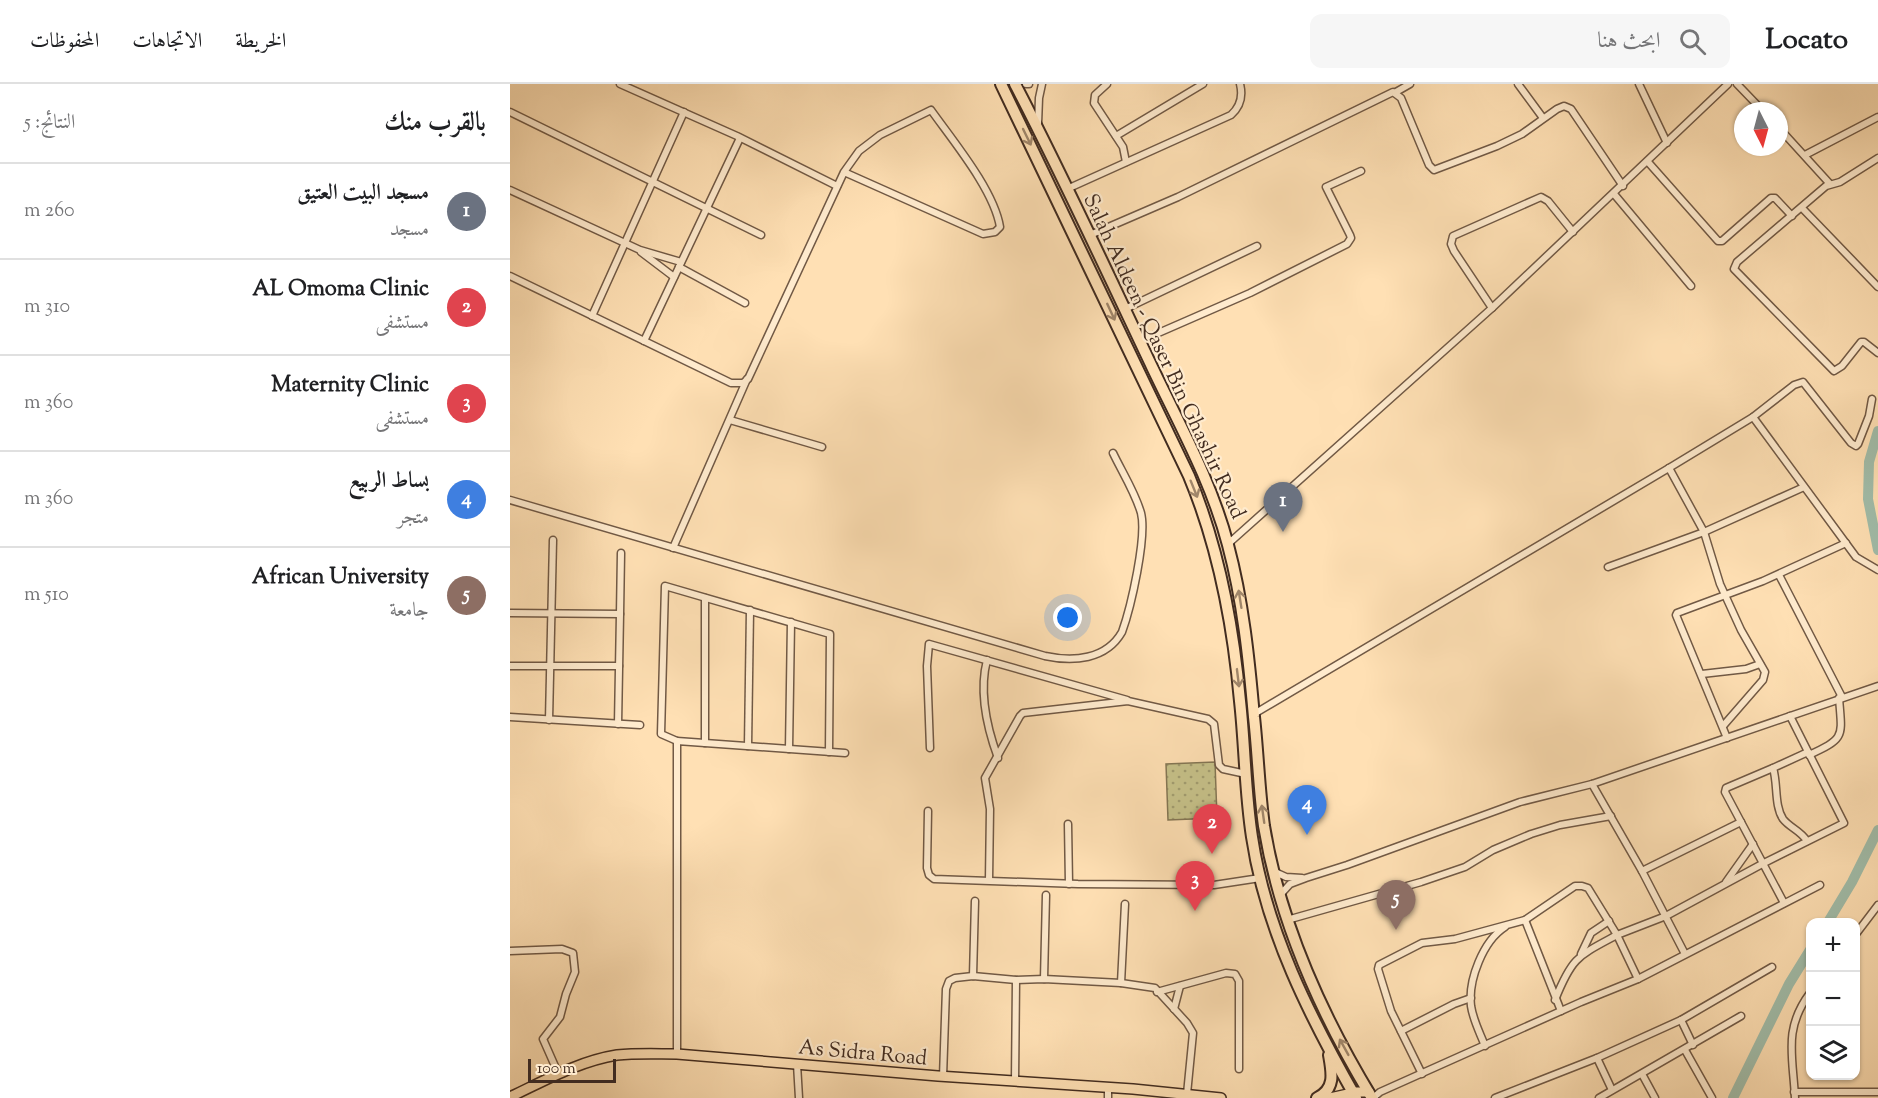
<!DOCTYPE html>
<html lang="ar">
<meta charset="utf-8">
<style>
body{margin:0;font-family:"Sorts Mill Goudy",Amiri,serif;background:#f6f6f6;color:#202124;direction:rtl}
.controls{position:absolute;right:18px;bottom:18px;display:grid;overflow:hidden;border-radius:12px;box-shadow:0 2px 4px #0004}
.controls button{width:54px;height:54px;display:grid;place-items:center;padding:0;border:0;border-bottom:2px solid #e0e0e0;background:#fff;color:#202124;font:30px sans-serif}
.compass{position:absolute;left:1224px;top:18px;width:54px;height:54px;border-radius:50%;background:#fff;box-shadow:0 2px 4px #0004;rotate:174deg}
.scale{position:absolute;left:18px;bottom:15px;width:88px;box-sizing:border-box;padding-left:6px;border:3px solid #422c20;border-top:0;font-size:16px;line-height:21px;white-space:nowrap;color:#422c20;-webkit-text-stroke:4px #ffebce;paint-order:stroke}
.you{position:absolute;left:558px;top:534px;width:21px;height:21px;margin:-15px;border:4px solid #fff;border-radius:50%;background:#1a73e8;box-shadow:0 0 0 9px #1a73e833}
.badge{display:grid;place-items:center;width:39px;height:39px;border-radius:50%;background:#db2777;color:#fff;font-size:20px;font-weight:700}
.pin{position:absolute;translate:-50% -50px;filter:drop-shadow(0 2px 3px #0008)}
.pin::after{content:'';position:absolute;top:32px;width:21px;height:18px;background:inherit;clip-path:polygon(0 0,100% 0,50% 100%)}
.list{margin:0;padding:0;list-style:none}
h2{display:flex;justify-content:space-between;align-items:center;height:78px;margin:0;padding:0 24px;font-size:26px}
h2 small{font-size:20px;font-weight:400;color:#757577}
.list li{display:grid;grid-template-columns:39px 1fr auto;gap:18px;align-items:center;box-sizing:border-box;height:96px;padding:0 24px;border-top:2px solid #e0e0e0}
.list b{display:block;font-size:22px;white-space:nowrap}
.list p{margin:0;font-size:20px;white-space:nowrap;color:#757577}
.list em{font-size:20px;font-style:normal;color:#757577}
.icon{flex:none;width:33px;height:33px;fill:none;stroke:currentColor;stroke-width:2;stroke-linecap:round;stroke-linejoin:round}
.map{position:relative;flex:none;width:1368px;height:1014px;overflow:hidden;direction:ltr}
header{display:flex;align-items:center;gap:36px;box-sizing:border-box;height:84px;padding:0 30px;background:#fff;border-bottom:2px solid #e0e0e0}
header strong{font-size:28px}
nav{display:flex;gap:33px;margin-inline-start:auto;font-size:21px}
.search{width:420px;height:54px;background:#f6f6f6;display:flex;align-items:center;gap:15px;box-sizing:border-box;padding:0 21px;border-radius:12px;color:#757577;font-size:22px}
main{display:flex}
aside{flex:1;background:#fff}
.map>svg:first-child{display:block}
.grass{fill:url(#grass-dots);stroke:#847654;stroke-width:1.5}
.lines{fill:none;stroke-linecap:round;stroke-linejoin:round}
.river{stroke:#a1bdaa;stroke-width:10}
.minor-casing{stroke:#715945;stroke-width:9}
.primary-casing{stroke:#422c20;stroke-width:12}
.trunk-casing{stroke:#422c20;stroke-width:14}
.minor{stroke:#ffebce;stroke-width:6}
.primary{stroke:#ffe0b4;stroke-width:9}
.trunk{stroke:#ffe0b4;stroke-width:10}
.oneway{stroke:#a0866a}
.labels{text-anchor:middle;stroke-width:4.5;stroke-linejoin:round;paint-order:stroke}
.street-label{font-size:21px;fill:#422c20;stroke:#ffebce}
</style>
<header>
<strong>Locato</strong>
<div class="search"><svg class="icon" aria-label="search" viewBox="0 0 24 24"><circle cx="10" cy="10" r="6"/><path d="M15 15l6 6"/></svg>ابحث هنا</div>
<nav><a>الخريطة</a><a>الاتجاهات</a><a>المحفوظات</a></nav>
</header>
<main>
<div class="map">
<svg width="1368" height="1014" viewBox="0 0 1368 1014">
<defs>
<pattern id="grass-dots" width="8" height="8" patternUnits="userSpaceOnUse" patternTransform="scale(1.5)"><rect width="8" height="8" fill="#c6c189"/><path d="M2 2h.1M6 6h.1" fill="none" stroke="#a29d70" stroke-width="1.8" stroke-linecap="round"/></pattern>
</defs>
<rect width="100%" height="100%" fill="#ffe0b4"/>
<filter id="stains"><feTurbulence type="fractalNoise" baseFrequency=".00333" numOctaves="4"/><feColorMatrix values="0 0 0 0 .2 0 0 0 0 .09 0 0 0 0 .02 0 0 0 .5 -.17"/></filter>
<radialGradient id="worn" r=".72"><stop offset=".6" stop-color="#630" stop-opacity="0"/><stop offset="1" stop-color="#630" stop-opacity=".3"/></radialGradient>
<!-- grass -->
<path class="grass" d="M705,678l2,56 -49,2 -2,-56z"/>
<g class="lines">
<!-- river -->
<g class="river">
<path d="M1368,347l-9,31 -1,37 10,51"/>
<path d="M1318,838l24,-40 26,-52"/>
<path d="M1223,1014l56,-114 21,-34"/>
</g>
<defs>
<g id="minor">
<path d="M110,0l117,52 100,50"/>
<path d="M516,0h3"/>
<path d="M597,0l-12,11 -1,8 29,44 3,15"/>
<path d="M1008,0l25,34"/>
<path d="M1129,0l28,59"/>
<path d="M1227,0l26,27"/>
<path d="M886,8l14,-8"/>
<path d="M0,28l251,123"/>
<path d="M528,40l1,-26 3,-14"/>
<path d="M1269,44l51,56"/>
<path d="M606,52l87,-52"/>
<path d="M1295,71l73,-38"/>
<path d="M1368,74l-38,24 -14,4 -89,76 -3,7 100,102 8,-5 19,-24h3l14,11"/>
<path d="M1138,78l70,79h4l49,-43h4l17,18"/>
<path d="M557,105l164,-74c9,-8 12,-19 9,-31"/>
<path d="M0,106l130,60 41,12"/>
<path d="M1104,110l77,92"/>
<path d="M1292,124l76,79"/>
<path d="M580,151l88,-38 215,-105 8,6 28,67 5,5 63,-24 25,-12 35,-25 7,-3 7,3 52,77"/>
<path d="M131,168l33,25"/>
<path d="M169,183l66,36"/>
<path d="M0,192l221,107h12l5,-4 96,-207 15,-21 21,-16 51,-25c22,31 63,80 69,117l-5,5 -12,2 -139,-62"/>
<path d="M982,224l-38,-57 -3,-7 2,-8 88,-39 7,4 25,31"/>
<path d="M615,225l132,-63"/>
<path d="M82,232l92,-204"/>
<path d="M134,257l96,-203"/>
<path d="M630,257l110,-48 97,-49 4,-6 -1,-3 -24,-48 35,-16"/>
<path d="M1243,333l41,-32 9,-3 48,61 5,3 2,-2 11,-28 3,-17"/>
<path d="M220,336l92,27"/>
<path d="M1159,384l35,64 16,52 21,46 24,42 -2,8 -40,46"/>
<path d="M0,416l535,156c28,6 61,4 77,-24 9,-25 25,-95 19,-119 -6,-21 -19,-41 -28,-60"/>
<path d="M718,460l264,-236 236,-224"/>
<path d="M163,464l74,-169"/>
<path d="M1098,483l96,-35 100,-45"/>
<path d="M1269,491l63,122"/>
<path d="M195,514v145"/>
<path d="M0,529l110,1 1,-61"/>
<path d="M477,576c-8,31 0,68 11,98"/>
<path d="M0,582h109"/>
<path d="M1192,590l44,-5 14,-5"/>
<path d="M744,630l415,-246 84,-51 103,140 22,13"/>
<path d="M0,633l130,8"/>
<path d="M39,636l4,-180"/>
<path d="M108,640l2,-110"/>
<path d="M1217,654l-51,-123 1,-2 86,-32 83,-38"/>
<path d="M167,657l-16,-7 4,-148 165,48 -1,118"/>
<path d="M238,662l2,-136"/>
<path d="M420,664l-3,-82 2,-22 198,56"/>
<path d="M279,665l2,-127"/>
<path d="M1299,671c37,-17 33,-18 30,-57"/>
<path d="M1263,684l-47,20 -1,4 59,111"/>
<path d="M1082,700l50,87 43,83"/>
<path d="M418,727l-1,57 2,7 5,4 144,5 136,1 46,-7"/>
<path d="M558,740l1,60"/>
<path d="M1297,757c-7,-11 -17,-13 -24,-22 -9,-14 -5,-35 -10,-51l35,-16"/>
<path d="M1132,787l99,-49"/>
<path d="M765,788l11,5 16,1"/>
<path d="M479,796l1,-71 -5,-31 35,-62 3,-3 105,-12 80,18 6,5 5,41 4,4 23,5"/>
<path d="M1216,798l27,-38"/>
<path d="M770,811l10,-11 16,-6 41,-13 173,-63 72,-18 286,-98"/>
<path d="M777,836l134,-38 44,-15 28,-17 38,-16 29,-9 51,-9"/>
<path d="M1015,836l36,91"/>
<path d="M1346,850l22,-29"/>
<path d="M0,867l52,-2 11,4 2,19 -9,22 -6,23 -17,22 15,34"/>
<path d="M1071,870l10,-21 18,-12"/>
<path d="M463,892l2,-75"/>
<path d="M534,895l2,-84"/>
<path d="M1128,895l-21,-44 49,-19 98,-53 80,-40 -54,-107"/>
<path d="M611,899l4,-79"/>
<path d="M647,908l69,-19 9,1 4,7v88"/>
<path d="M664,925l6,-23"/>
<path d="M1171,936l12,25"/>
<path d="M891,947l53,-27 17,-6"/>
<path d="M975,962c-5,-13 -12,-26 -14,-40 -3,-26 12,-65 34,-79"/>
<path d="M1175,966l27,48"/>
<path d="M167,970v-313l168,12"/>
<path d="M287,980l2,34"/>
<path d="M912,990l-31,-63 -13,-42 1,-4 43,-22 33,-4 70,-19 50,-34h7l6,2 29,47c-39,21 -45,22 -62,65"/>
<path d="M1132,990l13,24"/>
<path d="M433,993l3,-88 3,-8 6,-3 18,-2 43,4 28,-1 77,4 34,5 32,35 6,10 -6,61"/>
<path d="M505,998l1,-102"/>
<path d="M598,1003v11"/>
<path d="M1102,1006l-15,-32 84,-38 91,-53"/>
<path d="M1284,1008h84"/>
<path d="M863,1014l7,-6 201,-90 57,-23 182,-94"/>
<path d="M985,1014l102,-40"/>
<path d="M1089,1014l142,-82"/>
<path d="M1285,1014c-2,-42 -12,-69 15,-105"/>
</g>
<g id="primary">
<path d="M0,1013c34,-16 69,-36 107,-42 20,-2 40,-1 60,-1l261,22 195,13 88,9"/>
<path d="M820,1014l27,-6h12"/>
</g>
<g id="trunk">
<path d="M491,0l188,392c30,72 44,147 51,225 5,45 5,91 12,136 14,94 58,180 104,261"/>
<path d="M505,0c49,94 93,190 138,285 27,57 59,114 75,176 15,56 21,114 26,172 4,36 5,73 10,109 16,98 57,188 108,272"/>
<path d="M807,1014c19,-9 15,-26 12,-43"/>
</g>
</defs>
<!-- minor casing -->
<use href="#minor" class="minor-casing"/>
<!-- primary casing -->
<use href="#primary" class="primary-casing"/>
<!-- trunk casing -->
<use href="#trunk" class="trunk-casing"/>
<!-- minor -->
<use href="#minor" class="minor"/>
<!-- primary -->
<use href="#primary" class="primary"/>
<!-- trunk -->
<use href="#trunk" class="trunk"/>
</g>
<!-- one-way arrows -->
<defs><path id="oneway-shaft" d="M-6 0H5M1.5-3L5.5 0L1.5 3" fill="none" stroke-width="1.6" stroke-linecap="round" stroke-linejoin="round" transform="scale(1.5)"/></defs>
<g class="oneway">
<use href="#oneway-shaft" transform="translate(517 53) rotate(64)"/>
<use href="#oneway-shaft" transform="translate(601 228) rotate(65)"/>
<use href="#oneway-shaft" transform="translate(684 405) rotate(68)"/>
<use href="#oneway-shaft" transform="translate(730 515) rotate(-99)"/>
<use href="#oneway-shaft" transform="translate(728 594) rotate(83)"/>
<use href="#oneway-shaft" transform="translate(753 730) rotate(-98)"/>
<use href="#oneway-shaft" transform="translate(834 963) rotate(-119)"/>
</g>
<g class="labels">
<!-- street labels -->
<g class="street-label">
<text transform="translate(655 272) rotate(65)" y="7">Salah Aldeen - Qaser Bin Ghashir Road</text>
<text transform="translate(353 968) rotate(5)" y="7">As Sidra Road</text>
</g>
</g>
<rect width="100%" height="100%" filter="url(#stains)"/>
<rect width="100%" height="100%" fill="url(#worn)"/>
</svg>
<div class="controls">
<button>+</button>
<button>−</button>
<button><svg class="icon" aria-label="layers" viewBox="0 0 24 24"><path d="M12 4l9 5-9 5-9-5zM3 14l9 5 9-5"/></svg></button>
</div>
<svg class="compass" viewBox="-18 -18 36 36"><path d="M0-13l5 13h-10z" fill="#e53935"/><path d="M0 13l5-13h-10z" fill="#757577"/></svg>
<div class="scale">100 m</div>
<div class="you"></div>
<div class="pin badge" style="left:773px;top:448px;background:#6b7280">1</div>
<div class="pin badge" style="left:702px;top:770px;background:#e0444e">2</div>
<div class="pin badge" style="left:685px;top:827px;background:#e0444e">3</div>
<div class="pin badge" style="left:797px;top:751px;background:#3f7fe0">4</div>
<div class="pin badge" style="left:886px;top:846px;background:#8d6e63">5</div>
</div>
<aside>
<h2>بالقرب منك<small>النتائج: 5</small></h2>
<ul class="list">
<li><span class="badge" style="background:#6b7280">1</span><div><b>مسجد البيت العتيق</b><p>مسجد</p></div><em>260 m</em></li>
<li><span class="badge" style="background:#e0444e">2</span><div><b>AL Omoma Clinic</b><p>مستشفى</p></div><em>310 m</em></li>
<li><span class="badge" style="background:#e0444e">3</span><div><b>Maternity Clinic</b><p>مستشفى</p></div><em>360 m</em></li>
<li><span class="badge" style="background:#3f7fe0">4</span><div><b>بساط الربيع</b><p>متجر</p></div><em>360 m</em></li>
<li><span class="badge" style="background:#8d6e63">5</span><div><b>African University</b><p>جامعة</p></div><em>510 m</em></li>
</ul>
</aside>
</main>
